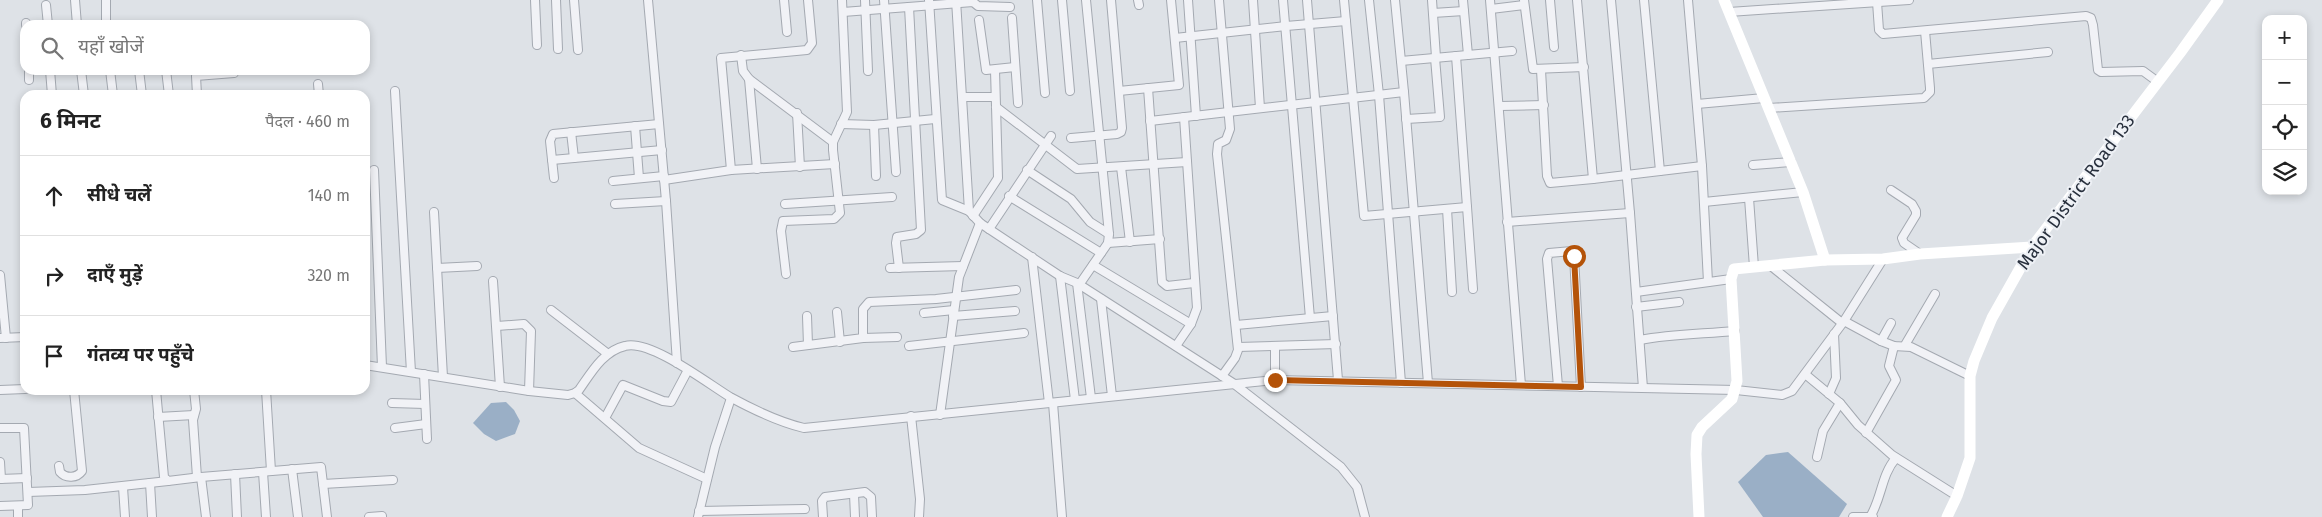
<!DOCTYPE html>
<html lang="hi">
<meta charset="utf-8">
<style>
body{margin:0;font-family:"Fira Sans","Noto Sans Devanagari",sans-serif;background:#f6f6f6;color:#222}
.controls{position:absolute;right:15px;top:15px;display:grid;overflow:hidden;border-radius:10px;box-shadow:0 2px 8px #0003}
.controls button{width:45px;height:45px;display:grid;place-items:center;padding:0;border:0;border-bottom:1px solid #e0e0e0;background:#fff;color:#222;font:25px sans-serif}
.stop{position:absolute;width:15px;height:15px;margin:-11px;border:4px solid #b45309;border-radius:50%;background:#fff}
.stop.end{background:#b45309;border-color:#fff;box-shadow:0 1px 5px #0008}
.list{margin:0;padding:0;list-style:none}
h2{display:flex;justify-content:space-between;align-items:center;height:65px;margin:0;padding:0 20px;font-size:21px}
h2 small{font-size:16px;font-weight:400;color:#767676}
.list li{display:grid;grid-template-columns:32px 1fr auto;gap:15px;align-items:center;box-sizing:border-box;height:80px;padding:0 20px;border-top:1px solid #e0e0e0}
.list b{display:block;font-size:19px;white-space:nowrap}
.list em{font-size:16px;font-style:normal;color:#767676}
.icon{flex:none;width:28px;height:28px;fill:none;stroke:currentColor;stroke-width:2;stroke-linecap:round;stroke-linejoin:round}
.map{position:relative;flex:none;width:2322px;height:517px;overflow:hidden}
.search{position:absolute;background:#fff;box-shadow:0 2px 8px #0003;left:20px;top:20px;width:350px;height:55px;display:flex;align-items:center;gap:12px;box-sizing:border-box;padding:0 18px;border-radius:15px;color:#767676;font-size:19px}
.panel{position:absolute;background:#fff;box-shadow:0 2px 8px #0003;left:20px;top:90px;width:350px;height:305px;border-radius:15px}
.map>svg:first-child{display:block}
.water{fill:#9aafc6}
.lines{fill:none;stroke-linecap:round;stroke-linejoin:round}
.street-casing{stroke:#a4a9b1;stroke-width:10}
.street{stroke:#f1f2f6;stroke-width:8}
.secondary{stroke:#fff;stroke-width:11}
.route{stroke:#b45309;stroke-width:6}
.labels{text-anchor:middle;stroke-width:4;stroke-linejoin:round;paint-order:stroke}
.street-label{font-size:18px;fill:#28303d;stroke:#edf0f5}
</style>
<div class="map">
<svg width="2322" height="517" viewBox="0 0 2322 517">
<rect width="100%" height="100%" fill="#dee2e7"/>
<!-- water -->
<g class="water">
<path d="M506,402l8,8 6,11 -5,13 -19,7 -12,-7 -11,-11 18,-20z"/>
<path d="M1788,452l59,52 -8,13h-76l-25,-35 28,-27z"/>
</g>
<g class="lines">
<defs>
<g id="street">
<path d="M75,0l2,25"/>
<path d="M106,0v25"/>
<path d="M535,0l2,45"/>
<path d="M556,0l2,49"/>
<path d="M574,0l4,50"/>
<path d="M648,0l18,201 11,162"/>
<path d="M784,0l3,32"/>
<path d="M865,0l3,71"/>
<path d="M884,0l12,172"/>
<path d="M929,0l13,200 27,11 11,12 80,53 17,7 156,100 108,84 16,20 8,30"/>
<path d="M956,0l13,211"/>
<path d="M1037,0l8,93"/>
<path d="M1062,0l8,91"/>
<path d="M1138,0l1,5"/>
<path d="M1188,0l8,116"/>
<path d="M1219,0l11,129 -4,11 -8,4 -1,10 21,196 -3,8 -13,18"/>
<path d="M1253,0l7,108"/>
<path d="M1283,0l27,318"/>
<path d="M1307,0l31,380"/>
<path d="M1344,0l20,216 103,-9"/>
<path d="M1369,0l10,95 22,288"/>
<path d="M1395,0l9,92 24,291"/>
<path d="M1432,0l4,57"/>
<path d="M1463,0l5,55"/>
<path d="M1490,0l31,385"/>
<path d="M1524,0l9,69 51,-2"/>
<path d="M1550,0l4,47"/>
<path d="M1577,0l16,179"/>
<path d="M1611,0l19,213 13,175"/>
<path d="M1644,0l16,171"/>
<path d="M1688,0l14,166 6,116"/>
<path d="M1877,2l2,28 4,4 203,-18 5,2 2,7 5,45 3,2 42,-1 15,11"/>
<path d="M46,5l2,20"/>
<path d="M1491,9l33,-4"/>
<path d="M843,12l130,-10 5,4 32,1"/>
<path d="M1729,12l180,-12"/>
<path d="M1433,13l31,-2"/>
<path d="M1012,18l6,85"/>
<path d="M979,20l7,50 29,-3"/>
<path d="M26,23v2"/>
<path d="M1175,38l111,-12 60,-5"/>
<path d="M741,55l2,16 6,8 84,63"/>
<path d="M1456,56l17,233"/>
<path d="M1401,61l111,-10"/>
<path d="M1928,64l120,-12"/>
<path d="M29,70v10"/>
<path d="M50,70l2,25"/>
<path d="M81,70l3,25"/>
<path d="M110,70l3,25"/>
<path d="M139,70l3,25"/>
<path d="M166,70l3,25"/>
<path d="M1541,70l6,106 3,7 43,-4 109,-13"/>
<path d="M749,79l8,90"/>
<path d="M318,84l1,11"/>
<path d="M1148,88l14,194 5,4 27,-3"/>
<path d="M395,91l16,281"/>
<path d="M1119,91l60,-6 -8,-85"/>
<path d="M197,95l-1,-19 38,-3"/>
<path d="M963,97h32"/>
<path d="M1697,104l67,-6"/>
<path d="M1500,106l44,-1"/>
<path d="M996,107l81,62 110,-7"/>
<path d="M1769,108l155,-10 6,-6v-4l-5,-57"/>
<path d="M797,113l3,54"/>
<path d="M1406,119l34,-2 -5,-59"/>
<path d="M1150,121l254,-29"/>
<path d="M841,124l33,1 61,-6"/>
<path d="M874,125l2,51"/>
<path d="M635,126l4,52"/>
<path d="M571,132l3,26"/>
<path d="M1071,138l46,-4 4,-2 1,-4 -11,-128"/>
<path d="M552,160l110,-10"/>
<path d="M1753,165l38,-3"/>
<path d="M1121,167l9,75"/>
<path d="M374,170l8,197"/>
<path d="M731,170l-10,-112 86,-8 5,-7 -4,-43"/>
<path d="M1027,170l44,29 19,23 19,12"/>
<path d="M554,178l-4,-37 3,-7 106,-10"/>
<path d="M664,180l67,-10 104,-6"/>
<path d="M613,181l51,-5"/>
<path d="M1891,190l21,14 4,7v4l-14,23 2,5 16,11"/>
<path d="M1009,196l92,57"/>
<path d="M1749,198l5,69"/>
<path d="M1704,202l99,-10"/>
<path d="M615,204l51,-3"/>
<path d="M785,204l107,-7"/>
<path d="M1447,209l5,83"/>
<path d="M434,212l9,165"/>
<path d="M973,216l25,-38 -3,-108"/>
<path d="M1507,222l123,-9"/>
<path d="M989,229l62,-93"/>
<path d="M1108,243l52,-4"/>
<path d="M1032,257l17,146"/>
<path d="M1093,265l98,59"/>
<path d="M1771,266l71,57"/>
<path d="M437,268l40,-2"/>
<path d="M890,268l73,-2"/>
<path d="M899,268l-3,-25 1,-6 19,-3 5,-4 -12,-223"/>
<path d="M786,274l-5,-43 2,-10 51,-2 6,-6 -7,-63v-8l14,-30 -5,-112"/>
<path d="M0,275l6,63"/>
<path d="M1060,276l15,124"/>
<path d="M493,281l7,106"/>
<path d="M1077,283l14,115"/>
<path d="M1079,285l29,-42 1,-9 -23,-234"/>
<path d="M1636,292l95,-13"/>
<path d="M1101,299l11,97"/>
<path d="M1636,307l43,-5"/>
<path d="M551,310l57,44"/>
<path d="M837,312l3,30"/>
<path d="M924,313l30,-3"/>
<path d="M807,316l1,29"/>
<path d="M953,316l62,-5"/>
<path d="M1844,321l37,20 13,5 17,1 59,29"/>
<path d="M1236,325l97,-9"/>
<path d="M497,326l27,-2 7,7 -2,60"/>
<path d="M0,338l25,-1"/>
<path d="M863,338l34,-1"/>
<path d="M1640,340c31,-6 63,-6 95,-9"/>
<path d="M1881,341l10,-18"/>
<path d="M1905,345l30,-51"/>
<path d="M909,346l115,-13"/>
<path d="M1176,346l15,-22 6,-16 -13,-191"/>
<path d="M1275,346v34"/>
<path d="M793,347l70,-9v-29l6,-7 67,-3 80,-9"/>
<path d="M1238,347l98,-3"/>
<path d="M365,365l164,26 39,4 7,-2 4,-3c12,-17 24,-39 46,-44 25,-7 82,37 105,51 22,12 49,25 74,31l471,-48 461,10 46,5 10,-4 52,-70 39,-62"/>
<path d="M424,374l3,65"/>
<path d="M1805,374l35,29 -17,28 -6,26"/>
<path d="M1558,386l-11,-127 2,-6 23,-2 2,5 7,131"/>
<path d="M0,390l25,-1"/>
<path d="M156,390l8,87 4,4 33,-4 5,40"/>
<path d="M194,390l2,19 -3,11 4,57"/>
<path d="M266,390l5,81"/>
<path d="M575,393l64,55 68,31"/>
<path d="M1829,394l7,-16 -2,-44"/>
<path d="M392,403l33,1"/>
<path d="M1053,403l9,114"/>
<path d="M1840,403l18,22 34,30 65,41"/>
<path d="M940,415l19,-138 21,-54"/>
<path d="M911,416l9,83 -1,18"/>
<path d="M158,417l36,-2"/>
<path d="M605,418l18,-33 40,16 8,1 17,-32"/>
<path d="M0,428h24l4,77 -28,1"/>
<path d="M395,428l31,-4"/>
<path d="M1866,433l30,-53 -7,-14 5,-20"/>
<path d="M0,462l1,17"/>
<path d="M59,466l1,6c6,7 17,6 22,-1l-8,-81"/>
<path d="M292,469l6,48"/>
<path d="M263,472l3,45"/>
<path d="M235,474l2,43"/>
<path d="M201,477l120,-10 6,50"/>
<path d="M0,479l27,-1"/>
<path d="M150,483l2,34"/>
<path d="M323,484l70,-4"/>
<path d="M123,487l2,30"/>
<path d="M28,492l57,-2 83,-9"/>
<path d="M854,494l1,23"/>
<path d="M18,506v11"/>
<path d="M699,511l106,-2"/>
<path d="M369,517l13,-1"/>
<path d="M698,517l17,-70 16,-49"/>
<path d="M823,517l-1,-16 3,-4 40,-5 6,5 1,20"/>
<path d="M1853,517h20"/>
<path d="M1870,517c12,-19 11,-42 26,-59"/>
</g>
</defs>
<!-- street casing -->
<use href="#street" class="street-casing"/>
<!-- street -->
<use href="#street" class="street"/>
<!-- secondary -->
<g class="secondary">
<path d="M1724,0l79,192 22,68"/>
<path d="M1699,517l-3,-63 1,-19 5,-8 30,-28 5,-18 -6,-102 3,-10 91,-9 58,-1 37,-5 112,-7"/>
<path d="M1947,517l10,-21 13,-38v-82l4,-15 18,-43 40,-71 148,-194 38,-53"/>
</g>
</g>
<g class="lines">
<!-- route -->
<path class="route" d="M1275,380l306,7 -7,-131"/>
</g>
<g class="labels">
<!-- street labels -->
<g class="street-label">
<text transform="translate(2076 192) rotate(-54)" y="6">Major District Road 133</text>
</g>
</g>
</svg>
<div class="controls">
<button>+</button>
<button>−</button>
<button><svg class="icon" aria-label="locate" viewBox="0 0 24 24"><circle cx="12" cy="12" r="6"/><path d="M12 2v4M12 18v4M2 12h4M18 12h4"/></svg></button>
<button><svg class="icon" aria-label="layers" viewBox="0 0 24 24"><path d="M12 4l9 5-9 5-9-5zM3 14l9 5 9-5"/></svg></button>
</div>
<div class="stop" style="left:1574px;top:256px"></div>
<div class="stop end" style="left:1275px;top:380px"></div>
<div class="search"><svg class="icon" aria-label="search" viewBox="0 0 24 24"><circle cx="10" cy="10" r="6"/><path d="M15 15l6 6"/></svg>यहाँ खोजें</div>
<section class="panel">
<h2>6 मिनट<small>पैदल · 460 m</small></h2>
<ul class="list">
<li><svg class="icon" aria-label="ahead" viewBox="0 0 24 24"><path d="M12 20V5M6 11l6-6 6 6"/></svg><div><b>सीधे चलें</b></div><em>140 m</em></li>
<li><svg class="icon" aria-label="right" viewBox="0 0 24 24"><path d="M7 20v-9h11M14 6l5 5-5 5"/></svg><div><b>दाएँ मुड़ें</b></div><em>320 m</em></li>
<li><svg class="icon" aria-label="arrive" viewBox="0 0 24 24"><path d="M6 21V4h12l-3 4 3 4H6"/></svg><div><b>गंतव्य पर पहुँचे</b></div></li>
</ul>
</section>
</div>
